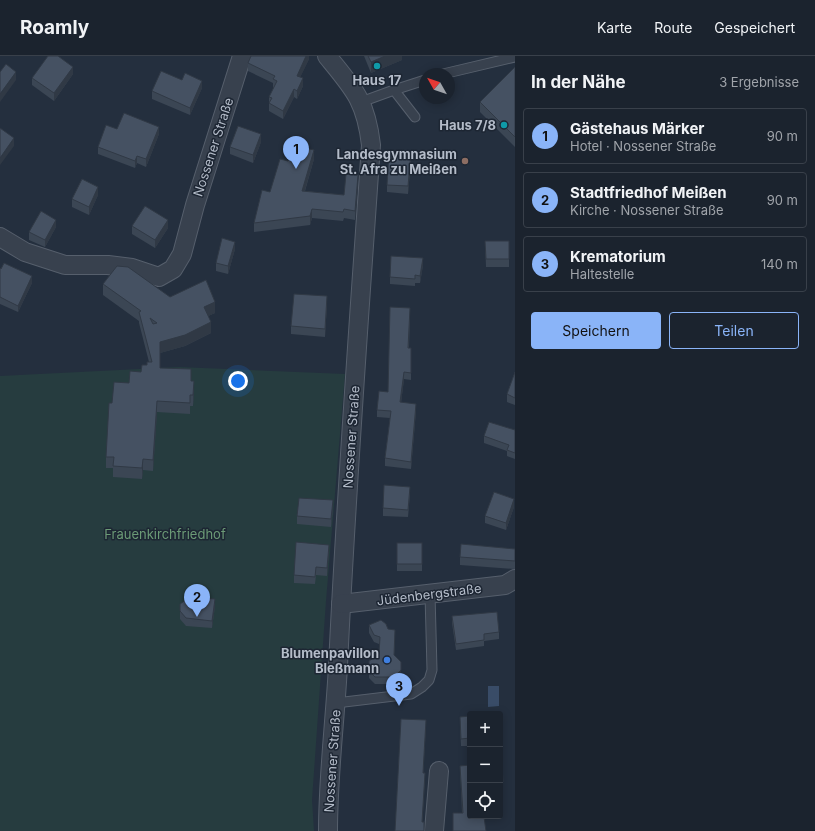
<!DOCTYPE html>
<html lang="de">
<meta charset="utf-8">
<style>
body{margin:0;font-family:Inter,sans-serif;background:#242b36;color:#f1f3f6}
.controls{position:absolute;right:12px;bottom:12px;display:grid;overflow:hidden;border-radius:4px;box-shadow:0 2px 10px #0003}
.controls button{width:36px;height:36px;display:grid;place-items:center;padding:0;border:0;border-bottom:1px solid #39404a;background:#1b232e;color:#f1f3f6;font:20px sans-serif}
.compass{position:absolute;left:419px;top:12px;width:36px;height:36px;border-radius:50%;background:#1b232e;box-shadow:0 2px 10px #0003;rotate:310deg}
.you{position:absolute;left:238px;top:325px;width:14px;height:14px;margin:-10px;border:3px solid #fff;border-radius:50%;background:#1a73e8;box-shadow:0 0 0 6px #1a73e833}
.badge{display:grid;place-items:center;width:26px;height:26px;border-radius:50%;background:#8ab4f8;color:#111;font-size:13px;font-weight:700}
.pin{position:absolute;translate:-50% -33px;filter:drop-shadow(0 1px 2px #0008)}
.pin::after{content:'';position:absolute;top:21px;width:14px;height:12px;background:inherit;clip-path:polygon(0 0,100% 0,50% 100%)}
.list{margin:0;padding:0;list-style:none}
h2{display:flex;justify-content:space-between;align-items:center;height:52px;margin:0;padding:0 16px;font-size:17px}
h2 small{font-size:13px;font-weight:400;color:#a0a4aa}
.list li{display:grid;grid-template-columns:26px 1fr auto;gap:12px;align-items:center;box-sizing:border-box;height:56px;margin:0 8px 8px;padding:0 8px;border:1px solid #39404a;border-radius:4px}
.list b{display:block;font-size:15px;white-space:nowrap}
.list p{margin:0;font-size:13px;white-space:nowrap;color:#a0a4aa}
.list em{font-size:13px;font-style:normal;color:#a0a4aa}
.actions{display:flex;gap:8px;padding:12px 16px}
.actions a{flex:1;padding:9px 0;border:1px solid #8ab4f8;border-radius:4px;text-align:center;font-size:14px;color:#8ab4f8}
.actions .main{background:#8ab4f8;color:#111}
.icon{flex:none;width:22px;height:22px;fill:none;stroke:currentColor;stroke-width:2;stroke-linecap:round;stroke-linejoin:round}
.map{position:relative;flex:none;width:515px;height:775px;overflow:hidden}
header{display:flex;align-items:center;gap:24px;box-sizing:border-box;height:56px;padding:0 20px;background:#1b232e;border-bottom:1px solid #39404a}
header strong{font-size:19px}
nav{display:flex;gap:22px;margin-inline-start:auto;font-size:14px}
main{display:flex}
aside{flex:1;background:#1b232e}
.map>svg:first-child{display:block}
.green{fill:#263c3f}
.water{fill:#394c67}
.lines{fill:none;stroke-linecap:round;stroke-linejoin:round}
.lane-casing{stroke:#565f6c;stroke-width:11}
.street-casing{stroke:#565f6c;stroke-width:20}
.lane{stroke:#38414e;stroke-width:9}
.street{stroke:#38414e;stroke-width:18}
.wall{fill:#3b4654}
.shaded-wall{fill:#303945}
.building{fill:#455162;stroke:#303945;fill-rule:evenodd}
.culture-dot{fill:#0f9aa8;stroke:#1d2633;stroke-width:1.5}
.education-dot{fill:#8d6e63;stroke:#1d2633;stroke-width:1.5}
.shop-dot{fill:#3f7fe0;stroke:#1d2633;stroke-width:1.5}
.labels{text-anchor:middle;stroke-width:3;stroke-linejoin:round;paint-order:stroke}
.poi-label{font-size:13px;font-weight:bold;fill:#b4bcc9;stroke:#1d2633;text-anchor:end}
.street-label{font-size:13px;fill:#b4bcc9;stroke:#1d2633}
.park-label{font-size:13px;fill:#6b9a76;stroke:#1d2633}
</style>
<header>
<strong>Roamly</strong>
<nav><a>Karte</a><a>Route</a><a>Gespeichert</a></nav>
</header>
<main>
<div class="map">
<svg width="515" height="775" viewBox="0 0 515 775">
<rect width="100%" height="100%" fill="#242f3e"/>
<!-- green -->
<path class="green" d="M179,311l166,7 -19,227 -14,199 2,31h-314v-455z"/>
<!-- water -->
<path class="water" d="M488,630h11v20l-11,1z"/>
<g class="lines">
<defs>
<g id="lane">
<path d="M443,18l72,-17"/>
<path d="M394,34l31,-10"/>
<path d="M361,46l33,-12 21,27"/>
<path d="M336,647l75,-9 11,-7 7,-7 3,-10 -2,-76"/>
</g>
<g id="street">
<path d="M327,0c27,33 39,45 44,89 -12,174 -25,347 -33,521 -3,55 -10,110 -10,165"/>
<path d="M0,181l25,15 40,13h43l24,3 27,9 14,-8 9,-15 13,-49 47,-149"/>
<path d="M341,548l164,-19 10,-6"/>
<path d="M434,775l5,-60"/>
</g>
</defs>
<!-- lane casing -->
<use href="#lane" class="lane-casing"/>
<!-- street casing -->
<use href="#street" class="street-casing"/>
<!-- lane -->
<use href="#lane" class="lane"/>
<!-- street -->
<use href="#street" class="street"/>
</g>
<!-- wall -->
<g class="wall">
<path d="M309,0v3l-9,18 3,9 -6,13 -3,-2 -11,22 -14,-8v-14l5,-9 -1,-1v-4l-25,-12v-8z"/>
<path d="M364,0h38v4l-31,13z"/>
<path d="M515,11v80l-35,-35v-10z"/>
<path d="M73,18l-19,27 -22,-16v-7z"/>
<path d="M202,32l-12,27 -38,-16v-8z"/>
<path d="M117,73l42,5 -13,33 -9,-4 -2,5 -37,-14v-7z"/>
<path d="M261,86l-8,21 -23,-9v-7z"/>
<path d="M314,103l-9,32 39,4 14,-11 -3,36 -11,-2 -1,3 -31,-3 -2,7 -56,7v-9l16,-31 18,-31z"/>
<path d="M411,104l-3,34 -21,-2v-7z"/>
<path d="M98,139l-9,20 -17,-8v-8z"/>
<path d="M132,170l36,2 -13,20 -23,-14z"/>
<path d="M56,171l-11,20 -16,-7v-8z"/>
<path d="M485,185h24v26h-23z"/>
<path d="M235,193l-7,25 -12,-3v-8z"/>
<path d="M423,209l-3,18h-5v3l-25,-2v-7z"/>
<path d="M0,212l32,15 -14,29 -18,-8z"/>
<path d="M103,228l67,13 45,16 -7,3 3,17 -26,13 -25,7v15l31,13 3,11 -1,14h-3v8l-33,-2 -4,59 -10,-1 -1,9 -29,-2v-9h-7v-11l6,-54 17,-20 12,-11 8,-10 -10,-39v-2l-36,-26z"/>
<path d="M327,248l-2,33 -34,-3v-8z"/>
<path d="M410,259l-1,33h2v32l-7,-1 -3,24 15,8 -5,58 -26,-3v-8l5,-40 -13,-1v-7l11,-18z"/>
<path d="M515,316v33l-8,-3v-8z"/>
<path d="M515,374v29l-8,-3v-5l-23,-8v-7z"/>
<path d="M410,438l-2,23 -25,-1v-8z"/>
<path d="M514,451l-8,23 -21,-7v-7z"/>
<path d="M333,452l-2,19 -34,-3v-8z"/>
<rect x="397" y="487" width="25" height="28"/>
<path d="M515,493v20l-55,-4v-8z"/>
<path d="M329,496l-2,24 -11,-1 -1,9 -21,-1v-8z"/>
<path d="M180,548l35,2 -3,22 -26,-2 -6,-7z"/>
<path d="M452,560l47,16v7l-15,2v5l-28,4 -4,-27z"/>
<path d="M369,569l19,4 7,9 -1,17 7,22 -7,7h-19l-6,-6v-17l10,-7v-10l-5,-2 -5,-9z"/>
<path d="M470,660v30h-9l-1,-22z"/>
<path d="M500,709h2l1,24h-3z"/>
<path d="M460,710l10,50 16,15h-33v-18h9z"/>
</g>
<!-- shaded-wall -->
<g class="shaded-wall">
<path d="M306,0h3v3l-12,25v-8z"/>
<path d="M385,0h17v4l-31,13v-11z"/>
<path d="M73,11v7l-19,27v-8z"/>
<path d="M16,16v8l-16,22v-8z"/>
<path d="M303,22v8l-6,13v-8z"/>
<path d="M202,25v7l-12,27v-7z"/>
<path d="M294,33v8l-11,22v-8z"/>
<path d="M159,71v7l-13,33v-8z"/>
<path d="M261,78v8l-8,21v-8z"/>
<path d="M14,82v8l-14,19v-7z"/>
<path d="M314,94v9l-12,41v-9z"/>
<path d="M411,97v7l-3,34v-8z"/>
<path d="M137,100v7l-2,5v-7z"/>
<path d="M358,119v9l-3,36v-9z"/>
<path d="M98,131v8l-9,20v-8z"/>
<path d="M312,153v9l-2,7v-9z"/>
<path d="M56,164v7l-11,20v-7z"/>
<path d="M168,164v8l-13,20v-8z"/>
<path d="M235,186v7l-7,25v-8z"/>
<path d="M423,202v7l-3,18v-7z"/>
<path d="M32,220v7l-14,29v-6z"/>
<path d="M327,240v8l-2,33v-8z"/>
<path d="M215,246v11l-11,5v-11z"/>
<path d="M211,266v11l-26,13 -25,7v-11z"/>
<path d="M404,316v7l-4,31v-8z"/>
<path d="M194,325v11l-1,14v-11z"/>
<path d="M157,345v11l-4,59v-11z"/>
<path d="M416,348v7l-5,58v-7z"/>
<path d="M143,403v11l-1,9v-11z"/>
<path d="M514,443v8l-8,23v-7z"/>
<path d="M333,444v8l-2,19v-8z"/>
<path d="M329,489v7l-2,24v-8z"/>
<path d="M215,543v7l-3,22v-7z"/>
<path d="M401,614v7l-7,7v-7z"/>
<path d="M426,664v8l-3,52v-7z"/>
<path d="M425,717v7l-3,49v-7z"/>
</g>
<!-- building -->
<g class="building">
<path d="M48,0h10l15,11 -19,26 -22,-15z"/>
<path d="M251,0h55l-9,20 6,2 -6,13 -3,-2 -11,22 -14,-8 3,-5 -3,-1 8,-16 -4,-2 2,-3 -27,-13z"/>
<path d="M368,0h17l-14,6z"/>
<path d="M6,8l10,8 -16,22v-22z"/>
<path d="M515,11v70l-35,-35z"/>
<path d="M161,15l21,9 3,-7 17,8 -12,27 -38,-17z"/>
<path d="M124,57l35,14 -13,32 -9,-3 -2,5 -37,-14 8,-22 11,4z"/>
<path d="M238,70l23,8 -8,21 -23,-8z"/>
<path d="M0,72l14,10 -14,20z"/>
<path d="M292,89l22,5 -12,41 42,4 2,-21 12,1 -3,36 -11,-2 -1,3 -31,-3 -2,7 -56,7 8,-33 8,2 10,-33 8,2z"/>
<path d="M389,95l22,2 -3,33 -21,-1z"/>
<path d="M82,123l16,8 -9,20 -17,-8z"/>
<path d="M145,150l23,14 -13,20 -23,-14z"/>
<path d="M41,155l15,9 -11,20 -16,-8z"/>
<path d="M222,182l13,4 -7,24 -12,-3z"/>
<path d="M485,185h24v18h-23z"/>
<path d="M391,200l32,2 -3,18 -5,-1v4l-25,-2z"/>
<path d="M4,207l28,13 -14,30 -18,-9v-29l1,1z"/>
<path d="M117,210l11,1 42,30 36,-17 9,22 -11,5 7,15 -26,13 -25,7v26l31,1v12h3l-1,14h-3v8l-33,-2 -4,59 -10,-1 -1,9 -29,-2 1,-9h-8l3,-54h3l2,-21 15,1 1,-12 11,1 1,-7h5v-3h5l-13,-50 2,-1 -38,-27zM150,262l7,5 -4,1z"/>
<path d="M294,238l33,2 -2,33 -34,-3z"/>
<path d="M390,251l20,1 -2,40h3v25l-7,-1 -4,30 16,2 -5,58 -26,-4 6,-47 -14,-1 2,-19 9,1z"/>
<path d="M515,316v26l-8,-4z"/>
<path d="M489,366l26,8v23l-8,-3 2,-5 -25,-9z"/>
<path d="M384,429l26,2 -2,23 -25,-2z"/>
<path d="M494,436l20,7 -8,24 -21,-7z"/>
<path d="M299,442l34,2 -2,19 -34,-3z"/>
<path d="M296,486l33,3 -2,23 -11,-1 -1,10 -21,-2z"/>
<rect x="397" y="487" width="25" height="21"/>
<path d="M461,488l54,5v12l-55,-4z"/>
<path d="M190,541l25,2 -3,22 -26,-3 -6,-7v-7z"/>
<path d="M497,556l2,20 -15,2v6l-28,4 -4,-28z"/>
<path d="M381,564l5,4 2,5 7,1 -1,25 7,7v8l-7,7h-19l-6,-6v-10l10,-7 1,-17 -6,-2 -5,-10z"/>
<path d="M470,660v22l-9,1 -1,-22z"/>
<path d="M401,663l25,1 -3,53h2l-3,49h2v9h-29z"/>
<path d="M470,709v51l14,1 2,14h-33v-18h10l-3,-47z"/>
<path d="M500,709h2l1,17h-3z"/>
</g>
<!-- markers -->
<g class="culture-dot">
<circle cx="377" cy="10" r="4"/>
<circle cx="504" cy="69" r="4"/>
</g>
<circle class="education-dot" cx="465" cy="105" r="4"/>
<circle class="shop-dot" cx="387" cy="604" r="4"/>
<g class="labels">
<!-- poi labels -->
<g class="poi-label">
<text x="377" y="29" text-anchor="middle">Haus 17</text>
<text x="496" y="74">Haus 7/8</text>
<text x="457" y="103">Landesgymnasium<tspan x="457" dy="15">St. Afra zu Meißen</tspan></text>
<text x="379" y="602">Blumenpavillon<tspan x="379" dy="15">Bleßmann</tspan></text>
</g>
<!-- street labels -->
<g class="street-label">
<text transform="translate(213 91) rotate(-72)" y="5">Nossener Straße</text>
<text transform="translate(351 381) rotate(-86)" y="5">Nossener Straße</text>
<text transform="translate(429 538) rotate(-7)" y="5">Jüdenbergstraße</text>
<text transform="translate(332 705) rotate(-86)" y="5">Nossener Straße</text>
</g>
<!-- park labels -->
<g class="park-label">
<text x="165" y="483">Frauenkirchfriedhof</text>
</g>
</g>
</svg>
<div class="controls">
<button>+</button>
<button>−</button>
<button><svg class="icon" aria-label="locate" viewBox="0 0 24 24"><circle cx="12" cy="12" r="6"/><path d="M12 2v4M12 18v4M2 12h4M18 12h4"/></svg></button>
</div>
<svg class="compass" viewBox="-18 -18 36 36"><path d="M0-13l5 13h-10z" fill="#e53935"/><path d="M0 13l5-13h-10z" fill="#a0a4aa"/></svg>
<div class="you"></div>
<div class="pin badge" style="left:296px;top:113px">1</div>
<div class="pin badge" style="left:197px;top:561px">2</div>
<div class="pin badge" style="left:399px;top:650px">3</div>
</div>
<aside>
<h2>In der Nähe<small>3 Ergebnisse</small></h2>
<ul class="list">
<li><span class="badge">1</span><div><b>Gästehaus Märker</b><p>Hotel · Nossener Straße</p></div><em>90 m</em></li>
<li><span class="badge">2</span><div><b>Stadtfriedhof Meißen</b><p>Kirche · Nossener Straße</p></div><em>90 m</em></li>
<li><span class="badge">3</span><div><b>Krematorium</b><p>Haltestelle</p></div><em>140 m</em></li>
</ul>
<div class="actions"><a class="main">Speichern</a><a>Teilen</a></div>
</aside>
</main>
